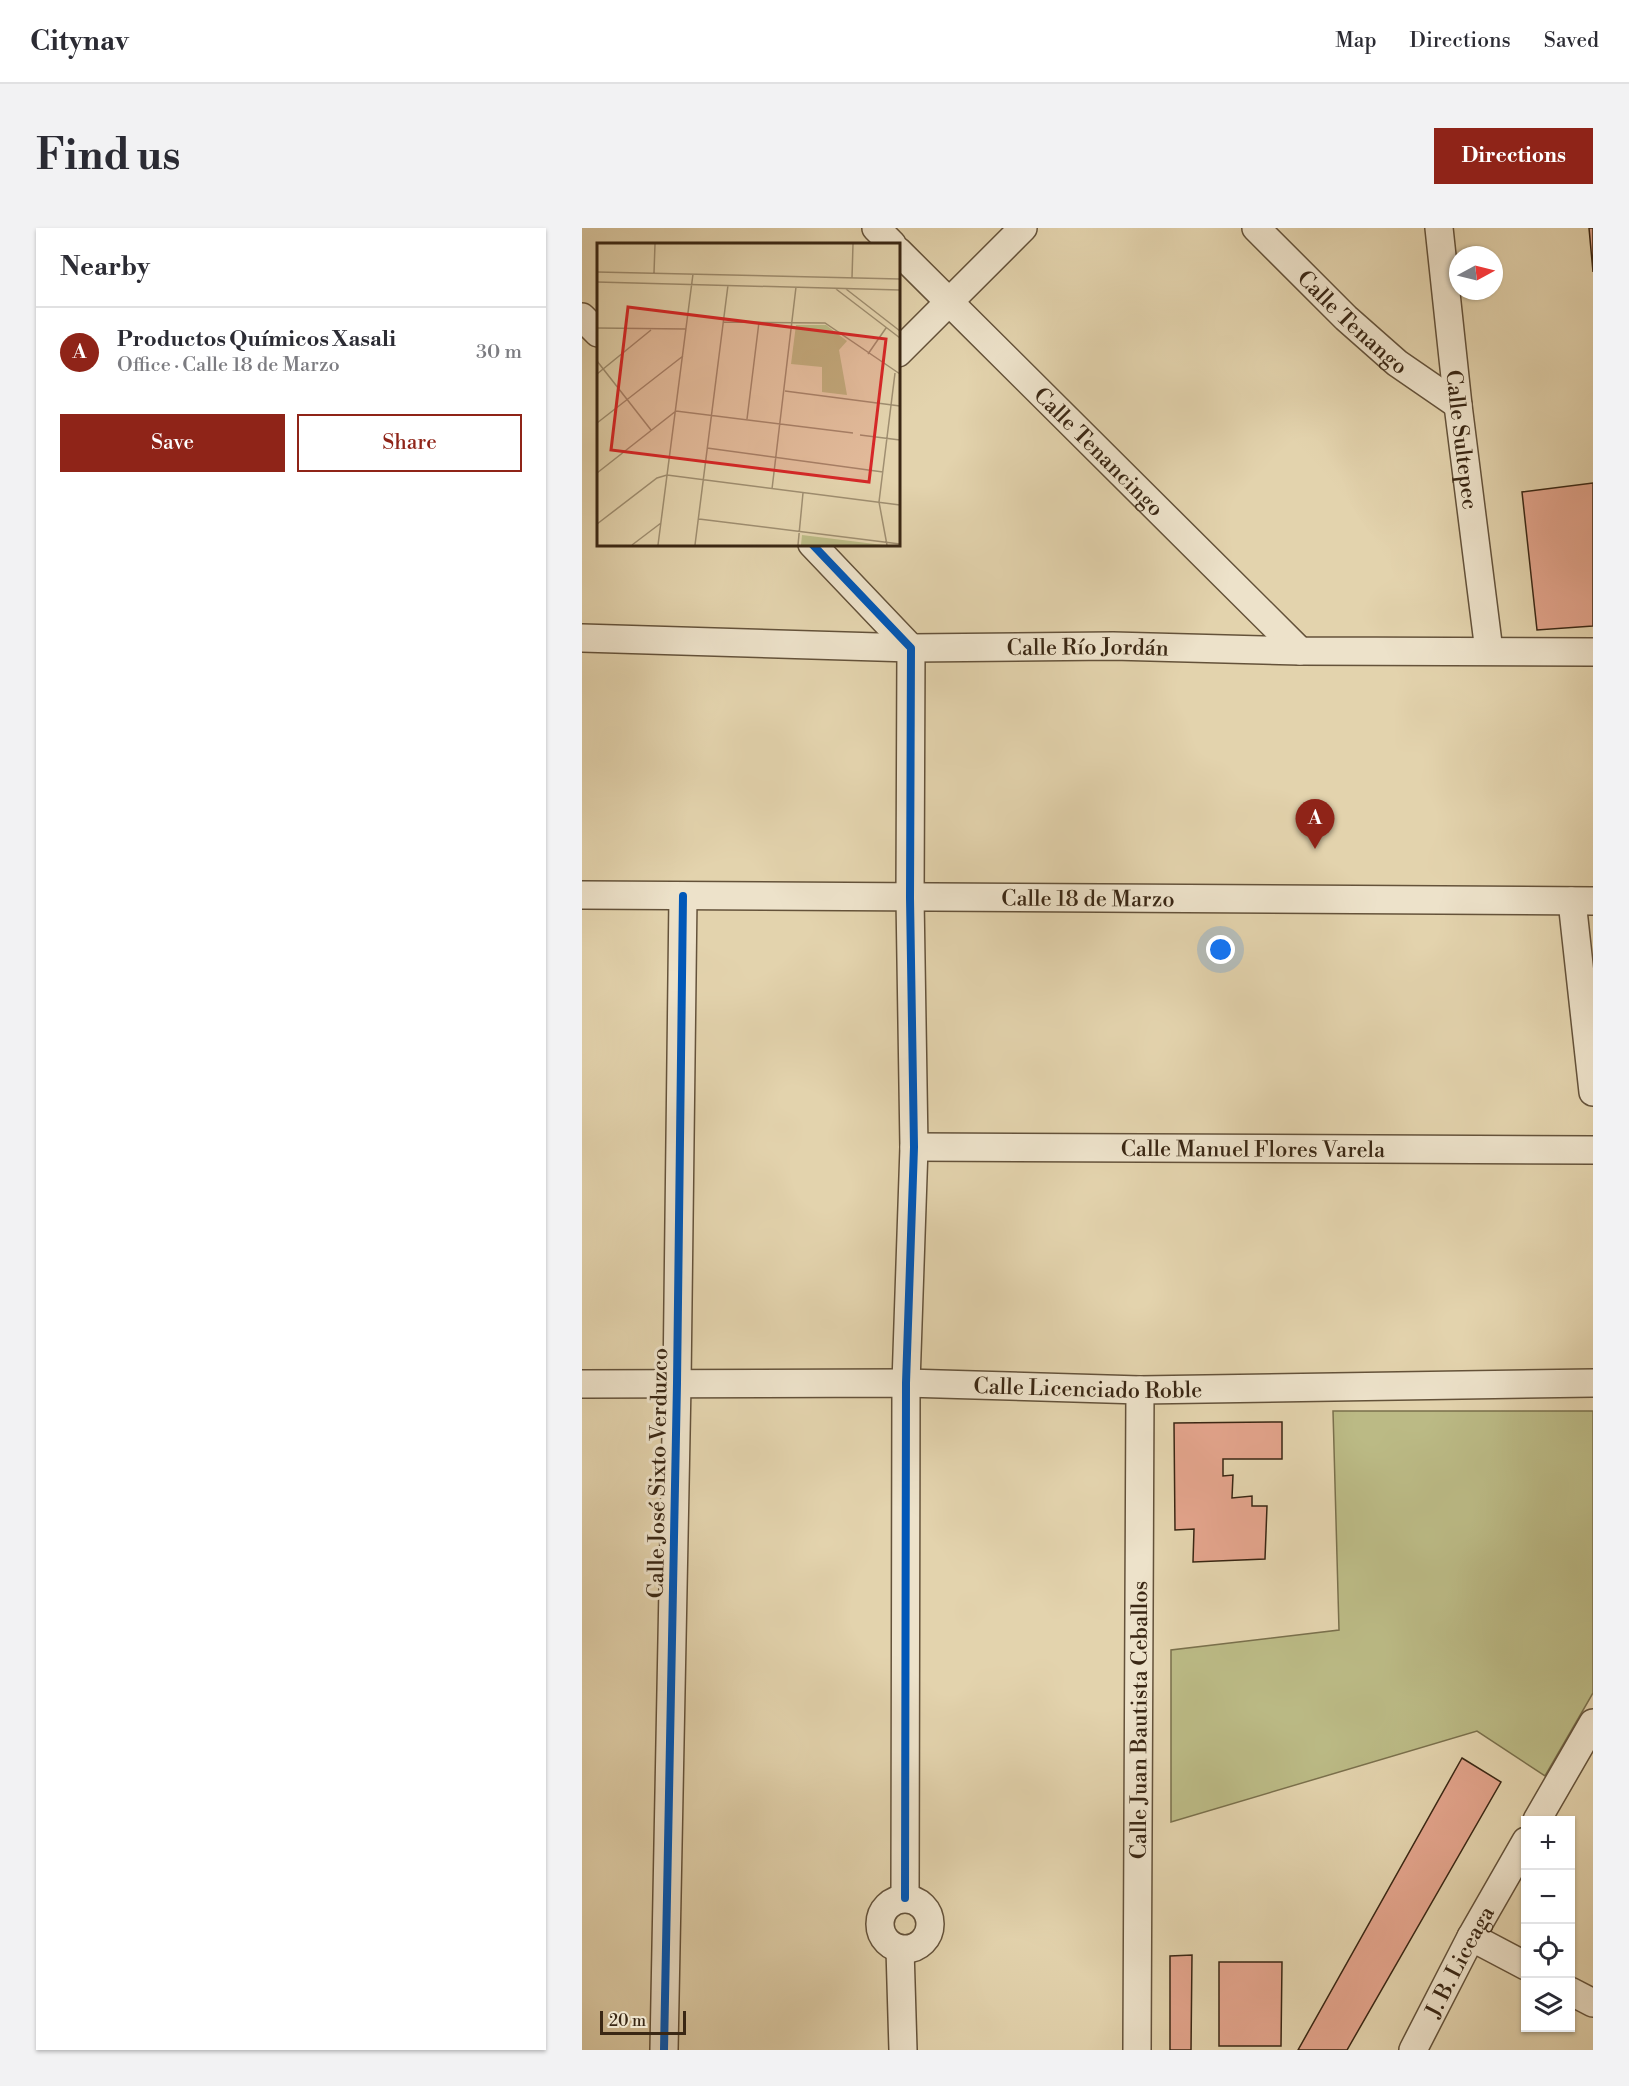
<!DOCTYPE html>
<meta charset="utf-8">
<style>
body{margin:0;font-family:"Libre Bodoni",serif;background:#f2f2f3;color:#2b2b33}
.controls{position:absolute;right:18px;bottom:18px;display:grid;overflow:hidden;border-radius:0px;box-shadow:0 2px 4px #0004}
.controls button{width:54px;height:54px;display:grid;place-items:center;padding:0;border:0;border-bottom:2px solid #e1e1e2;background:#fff;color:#2b2b33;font:30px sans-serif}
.compass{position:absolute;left:867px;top:18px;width:54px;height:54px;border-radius:50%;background:#fff;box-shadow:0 2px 4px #0004;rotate:83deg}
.scale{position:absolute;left:18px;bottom:15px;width:86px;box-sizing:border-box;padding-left:6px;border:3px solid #3a2714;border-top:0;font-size:16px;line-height:21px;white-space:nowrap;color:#3a2714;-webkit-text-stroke:4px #ede2ca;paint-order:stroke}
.you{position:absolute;left:639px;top:722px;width:21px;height:21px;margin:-15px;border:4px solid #fff;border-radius:50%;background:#1a73e8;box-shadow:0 0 0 9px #1a73e833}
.badge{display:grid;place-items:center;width:39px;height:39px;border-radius:50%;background:#8f2418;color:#fff;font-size:20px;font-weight:700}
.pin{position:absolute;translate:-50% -50px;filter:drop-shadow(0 2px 3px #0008)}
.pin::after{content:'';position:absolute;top:32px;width:21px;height:18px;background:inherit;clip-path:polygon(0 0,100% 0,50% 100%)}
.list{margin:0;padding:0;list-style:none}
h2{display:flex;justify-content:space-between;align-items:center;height:78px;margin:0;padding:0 24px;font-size:26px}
h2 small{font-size:20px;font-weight:400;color:#7c7c81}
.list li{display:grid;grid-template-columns:39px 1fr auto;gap:18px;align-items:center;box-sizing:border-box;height:90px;padding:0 24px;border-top:2px solid #e1e1e2}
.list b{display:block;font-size:22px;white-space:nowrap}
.list p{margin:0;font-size:20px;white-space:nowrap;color:#7c7c81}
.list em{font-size:20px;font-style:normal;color:#7c7c81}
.actions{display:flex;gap:12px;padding:18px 24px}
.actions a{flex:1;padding:14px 0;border:2px solid #8f2418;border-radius:0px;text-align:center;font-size:21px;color:#8f2418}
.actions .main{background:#8f2418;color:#fff}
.icon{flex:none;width:33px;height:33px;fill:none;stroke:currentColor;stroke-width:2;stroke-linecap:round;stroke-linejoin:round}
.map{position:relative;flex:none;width:1011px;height:1822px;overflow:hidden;border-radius:0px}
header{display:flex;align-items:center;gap:36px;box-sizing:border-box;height:84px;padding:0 30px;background:#fff;border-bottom:2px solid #e1e1e2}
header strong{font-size:28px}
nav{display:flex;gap:33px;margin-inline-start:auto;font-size:21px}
.intro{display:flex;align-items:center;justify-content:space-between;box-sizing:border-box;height:144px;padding:0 36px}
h1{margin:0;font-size:42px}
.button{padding:15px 27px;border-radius:0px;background:#8f2418;color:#fff;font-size:21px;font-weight:700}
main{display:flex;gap:36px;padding:0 36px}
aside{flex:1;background:#fff;border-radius:0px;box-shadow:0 2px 4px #0004}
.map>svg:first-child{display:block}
.green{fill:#bbba85;stroke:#7a704c;stroke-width:1.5}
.building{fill:#e3a48c;stroke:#3a2714;stroke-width:1.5}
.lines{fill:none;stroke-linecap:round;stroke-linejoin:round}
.minor-casing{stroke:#64523a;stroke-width:30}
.minor{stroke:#ede2ca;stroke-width:27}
.cycleway-casing{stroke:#ede2ca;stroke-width:11}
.cycleway{stroke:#0057b8;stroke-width:8}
.labels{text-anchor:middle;stroke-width:6;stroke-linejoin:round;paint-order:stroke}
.street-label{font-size:22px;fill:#3a2714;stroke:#ede2ca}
.inset-road{fill:none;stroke:#9f8e70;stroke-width:1.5}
.view{fill:#d62828;fill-opacity:0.15;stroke:#d62828;stroke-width:3}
.inset-edge{fill:none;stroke:#3a2714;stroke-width:3}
</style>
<header>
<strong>Citynav</strong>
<nav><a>Map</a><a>Directions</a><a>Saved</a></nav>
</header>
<div class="intro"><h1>Find us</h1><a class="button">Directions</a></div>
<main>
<aside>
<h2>Nearby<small></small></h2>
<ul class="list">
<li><span class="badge">A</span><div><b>Productos Químicos Xasali</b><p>Office · Calle 18 de Marzo</p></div><em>30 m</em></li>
</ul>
<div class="actions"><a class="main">Save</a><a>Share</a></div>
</aside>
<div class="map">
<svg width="1011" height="1822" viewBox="0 0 1011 1822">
<rect width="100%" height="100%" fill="#e3d3ad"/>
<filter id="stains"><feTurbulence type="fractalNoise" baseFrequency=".00333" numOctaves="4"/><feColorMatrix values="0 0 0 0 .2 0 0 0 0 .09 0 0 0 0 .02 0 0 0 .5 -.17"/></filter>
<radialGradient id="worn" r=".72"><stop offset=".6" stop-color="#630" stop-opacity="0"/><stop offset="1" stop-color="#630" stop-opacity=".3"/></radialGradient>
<!-- green -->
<path class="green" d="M751,1183h260v282l-48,83 -68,-45 -306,91v-172l168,-20z"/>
<!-- building -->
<g class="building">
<path d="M1007,0h4v44z"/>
<path d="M1011,255v143l-56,4 -15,-138z"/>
<path d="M700,1194v37h-59v17l10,-1 -1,23 20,-2v10h15l-2,53 -72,3 1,-33 -19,1 -1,-107z"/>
<path d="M880,1530l39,24 -154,268h-49z"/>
<path d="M610,1727l-1,95h-21v-94z"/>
<path d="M637,1734h63l-1,84h-62z"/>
</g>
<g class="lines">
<defs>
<g id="minor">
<path d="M294,0l16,16"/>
<path id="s1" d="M674,0l90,90 51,45 61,42"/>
<path id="s2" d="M857,0l19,177 31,246"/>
<path id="s3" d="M316,23l402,400"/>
<path d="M0,89l16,16"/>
<path d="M316,125l125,-125"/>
<path d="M230,316l99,104 -1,250 4,249 -8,236 -1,515"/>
<path id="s4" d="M0,410l329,10 202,-2 187,5 293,1"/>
<path id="s5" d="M0,667l1011,6"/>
<path d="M990,673l21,191"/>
<path id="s6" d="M332,919l679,3"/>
<path id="s7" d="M0,1156l324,-1 234,7 453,-7"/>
<path d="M955,1592l56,-97"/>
<circle cx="323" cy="1696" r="25"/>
<path d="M889,1709l55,29"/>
<path d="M318,1721l3,101"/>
<path d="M988,1763l23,12"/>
<path d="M82,1822l13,-667 6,-487"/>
<path id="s8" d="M555,1822l3,-660"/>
<path id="s9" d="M831,1822l58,-113 55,-96"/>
</g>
</defs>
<!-- minor casing -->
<use href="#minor" class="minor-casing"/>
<!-- minor -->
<use href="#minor" class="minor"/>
<defs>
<g id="cycleway">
<path d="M230,316l99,104 -1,250 4,249 -8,236 -1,515"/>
<path d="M82,1822l13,-667 6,-487"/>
</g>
</defs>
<!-- cycleway casing -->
<use href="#cycleway" class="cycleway-casing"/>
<!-- cycleway -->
<use href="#cycleway" class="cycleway"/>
</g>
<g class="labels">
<!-- street labels -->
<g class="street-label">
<text dy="8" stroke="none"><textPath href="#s1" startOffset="135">Calle Tenango</textPath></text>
<text dy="8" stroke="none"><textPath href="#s2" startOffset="213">Calle Sultepec</textPath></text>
<text dy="8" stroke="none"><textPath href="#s3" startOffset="284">Calle Tenancingo</textPath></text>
<text dy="8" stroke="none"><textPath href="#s4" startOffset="506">Calle Río Jordán</textPath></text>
<text dy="8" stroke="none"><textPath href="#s5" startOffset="506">Calle 18 de Marzo</textPath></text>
<text dy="8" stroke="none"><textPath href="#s6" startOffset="339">Calle Manuel Flores Varela</textPath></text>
<text dy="8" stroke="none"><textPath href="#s7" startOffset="506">Calle Licenciado Roble</textPath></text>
<text transform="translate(75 1245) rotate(-89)" y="8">Calle José Sixto Verduzco</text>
<text dy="8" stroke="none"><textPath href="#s8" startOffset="330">Calle Juan Bautista Ceballos</textPath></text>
<text dy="8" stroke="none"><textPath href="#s9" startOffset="100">J. B. Liceaga</textPath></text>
</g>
</g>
<!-- overview -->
<g transform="translate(15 15)">
<rect width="303" height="303" fill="#e3d3ad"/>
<path d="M199,82h30l21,16 -8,9 8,45 -25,-3v-25l-31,-3zM205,292l81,10h-82z" fill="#bbba85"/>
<path class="inset-road" d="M0,29l303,7M57,30l1,-29M255,35l1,-34M0,39l303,8M239,46l64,49M249,46l54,42M126,79l102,1 75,51M0,85l89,1M271,111l18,-26M0,118l54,69M0,131l54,-44M188,148l115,15M150,176l12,-97M0,180l86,-67M263,192l40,5M110,205l176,24M0,230l79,-62 177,22M175,246l24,-202M102,276l201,25M0,281l60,-46 10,-3 233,30M35,302l29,-22M61,302l35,-271M98,302l33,-260M201,302l5,-52M290,302l-8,-43 16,-129"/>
<path class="view" d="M31,64l258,32 -17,143 -258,-32z"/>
<rect width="303" height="303" class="inset-edge"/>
</g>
<rect width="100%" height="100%" filter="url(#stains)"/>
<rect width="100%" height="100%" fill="url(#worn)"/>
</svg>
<div class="controls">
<button>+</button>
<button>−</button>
<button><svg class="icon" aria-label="locate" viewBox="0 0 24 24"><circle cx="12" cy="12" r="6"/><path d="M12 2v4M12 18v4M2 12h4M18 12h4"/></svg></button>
<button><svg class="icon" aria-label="layers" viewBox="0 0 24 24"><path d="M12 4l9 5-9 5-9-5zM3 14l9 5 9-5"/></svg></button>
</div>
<svg class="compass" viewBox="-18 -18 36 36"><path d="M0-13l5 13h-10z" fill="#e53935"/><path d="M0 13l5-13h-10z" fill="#7c7c81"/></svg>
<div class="scale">20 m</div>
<div class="you"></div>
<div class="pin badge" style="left:733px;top:621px">A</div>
</div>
</main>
